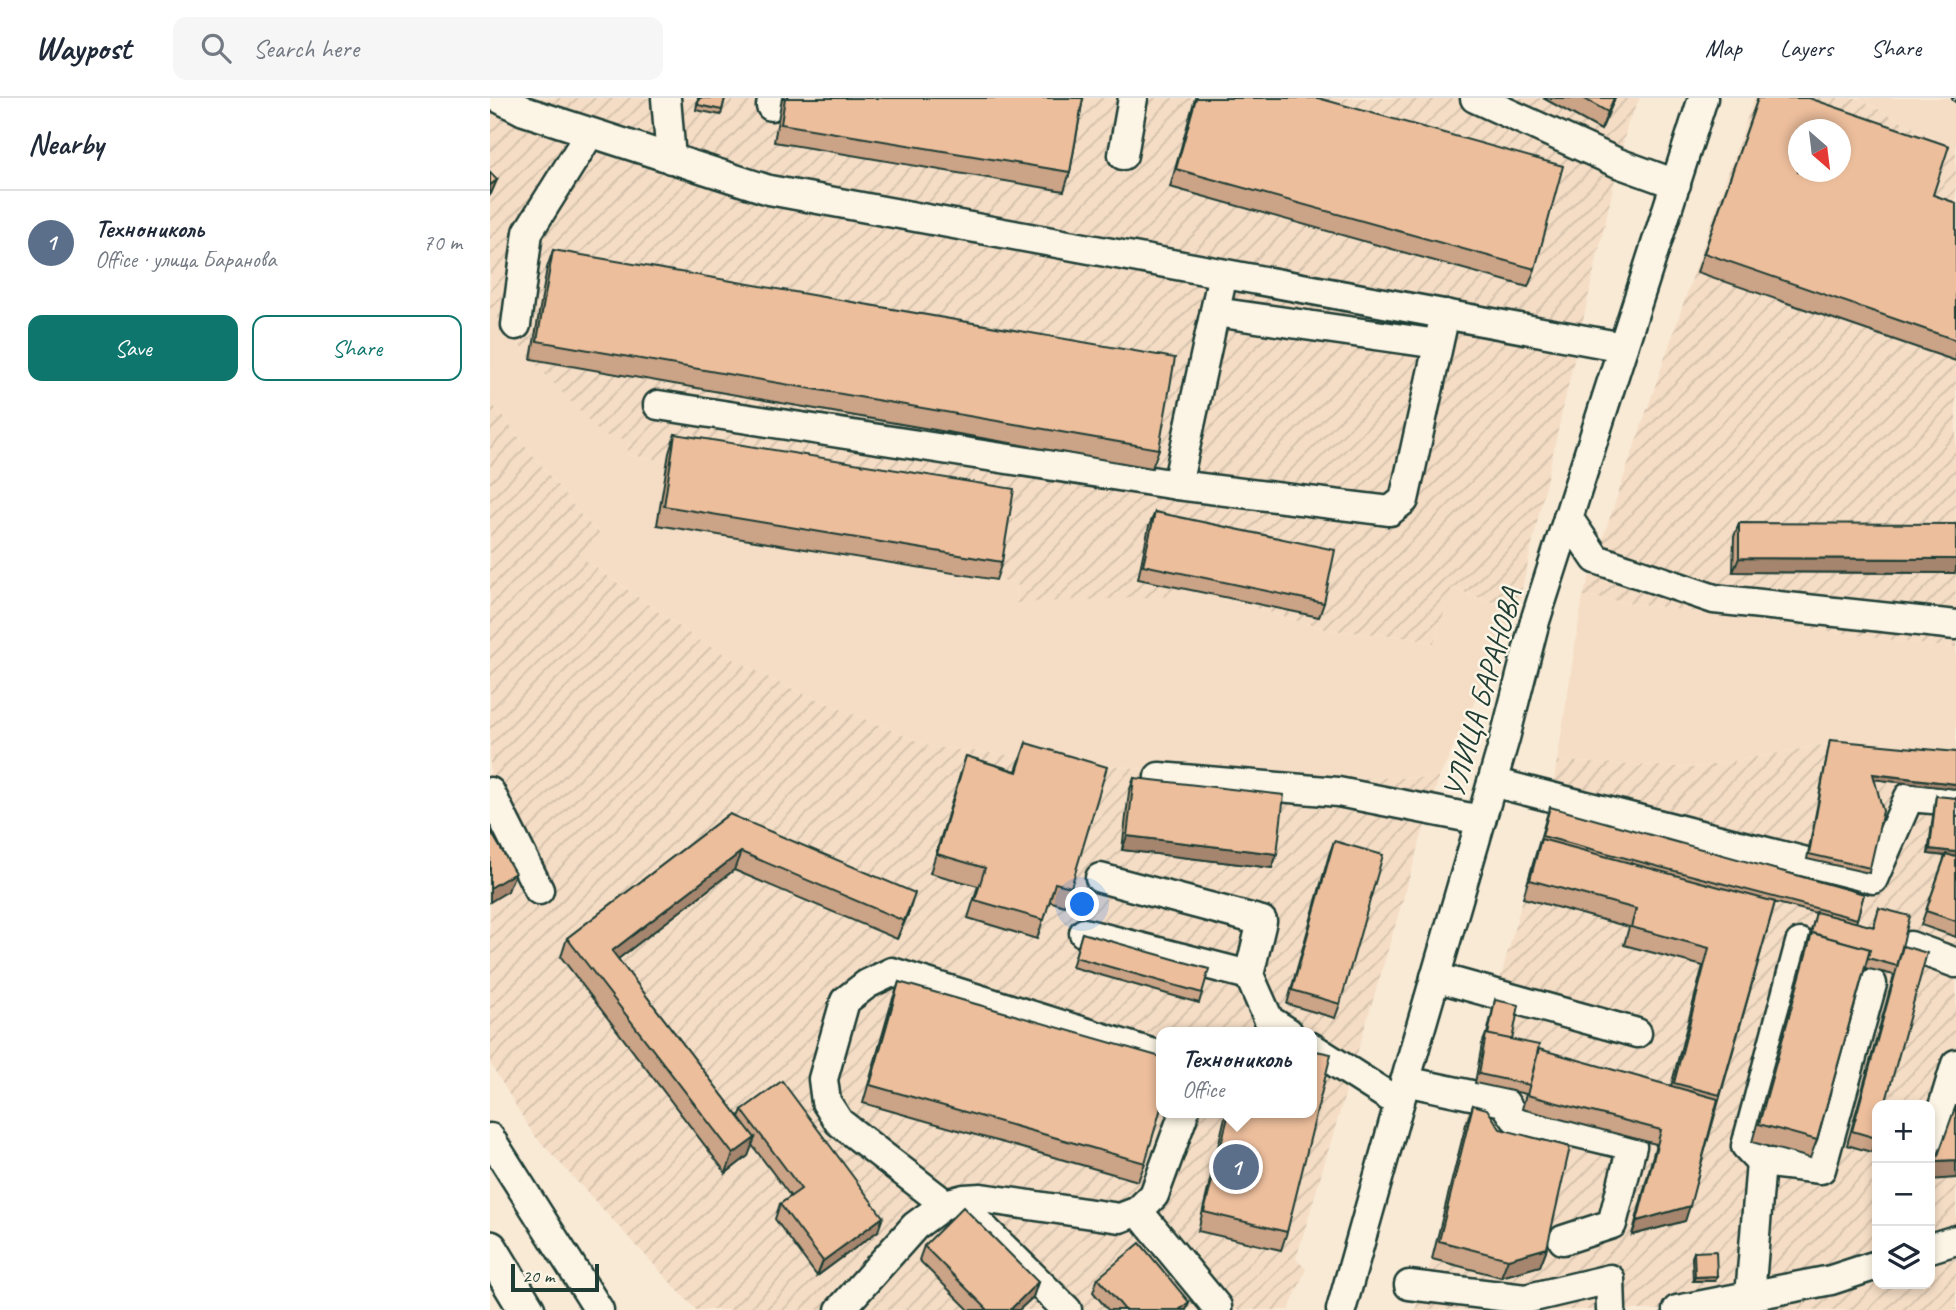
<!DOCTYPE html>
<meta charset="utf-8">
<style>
body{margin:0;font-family:Caveat,sans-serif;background:#f6f6f7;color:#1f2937}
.controls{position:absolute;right:21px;bottom:21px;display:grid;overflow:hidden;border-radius:14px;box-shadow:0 4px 10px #0003}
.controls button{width:63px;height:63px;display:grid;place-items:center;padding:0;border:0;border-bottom:2px solid #e0e1e3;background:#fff;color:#1f2937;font:35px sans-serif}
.compass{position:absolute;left:1298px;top:21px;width:63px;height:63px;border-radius:50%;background:#fff;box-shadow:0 4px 10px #0003;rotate:152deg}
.scale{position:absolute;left:21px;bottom:18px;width:88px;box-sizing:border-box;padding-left:7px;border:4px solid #1f3d34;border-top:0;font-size:19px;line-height:24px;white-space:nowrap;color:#1f3d34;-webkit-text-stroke:5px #fcf5e5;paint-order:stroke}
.you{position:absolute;left:593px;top:807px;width:24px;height:24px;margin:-18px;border:5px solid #fff;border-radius:50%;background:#1a73e8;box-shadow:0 0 0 10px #1a73e833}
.badge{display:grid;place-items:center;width:46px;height:46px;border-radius:50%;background:#0f766e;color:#fff;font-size:23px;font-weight:700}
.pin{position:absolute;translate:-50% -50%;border:4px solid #fff;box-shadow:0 2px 7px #0006}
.popup{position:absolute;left:666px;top:929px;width:161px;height:91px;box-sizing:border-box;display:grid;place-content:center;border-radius:14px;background:#fff;filter:drop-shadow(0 2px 5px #0005);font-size:23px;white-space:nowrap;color:#747a83}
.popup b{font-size:26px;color:#1f2937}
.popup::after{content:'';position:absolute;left:50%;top:100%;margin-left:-14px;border:14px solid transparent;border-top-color:#fff}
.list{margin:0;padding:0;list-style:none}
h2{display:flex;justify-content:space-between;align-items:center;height:91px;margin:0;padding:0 28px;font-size:30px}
h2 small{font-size:23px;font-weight:400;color:#747a83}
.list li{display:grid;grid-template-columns:46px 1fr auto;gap:21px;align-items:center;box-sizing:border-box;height:105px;padding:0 28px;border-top:2px solid #e0e1e3}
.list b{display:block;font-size:26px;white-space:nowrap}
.list p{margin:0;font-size:23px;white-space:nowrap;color:#747a83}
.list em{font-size:23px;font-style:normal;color:#747a83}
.actions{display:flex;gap:14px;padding:21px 28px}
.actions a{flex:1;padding:16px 0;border:2px solid #0f766e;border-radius:14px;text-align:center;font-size:24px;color:#0f766e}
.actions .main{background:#0f766e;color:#fff}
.icon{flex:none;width:38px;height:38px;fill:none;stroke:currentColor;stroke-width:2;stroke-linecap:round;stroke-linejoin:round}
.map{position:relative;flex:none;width:1466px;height:1212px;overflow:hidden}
header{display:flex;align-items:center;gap:42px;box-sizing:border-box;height:98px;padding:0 35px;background:#fff;border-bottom:2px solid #e0e1e3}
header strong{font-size:33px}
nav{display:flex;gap:38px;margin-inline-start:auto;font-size:24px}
.search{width:490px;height:63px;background:#f6f6f7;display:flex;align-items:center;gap:18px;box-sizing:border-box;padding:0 24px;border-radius:14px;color:#747a83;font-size:26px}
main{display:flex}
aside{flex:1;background:#fff}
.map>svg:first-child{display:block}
.built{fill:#f5ddc5}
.industrial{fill:url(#industrial-furrows);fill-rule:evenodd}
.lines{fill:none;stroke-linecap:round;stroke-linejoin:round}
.minor-casing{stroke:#1f3d34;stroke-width:33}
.major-casing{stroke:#1f3d34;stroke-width:40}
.minor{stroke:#fcf5e5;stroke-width:28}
.major{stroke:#fcf5e5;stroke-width:35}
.rail-casing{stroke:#1f3d34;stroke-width:8}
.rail{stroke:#fcf5e5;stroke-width:5;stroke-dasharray:16;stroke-linecap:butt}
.wall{fill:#cba386;stroke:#1f3d34;stroke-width:2}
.shaded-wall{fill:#a5856d;stroke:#1f3d34;stroke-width:2}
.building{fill:#ecbe9c;stroke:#1f3d34;stroke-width:2;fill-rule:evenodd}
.labels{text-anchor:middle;stroke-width:5;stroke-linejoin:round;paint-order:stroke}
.street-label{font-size:30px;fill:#1f3d34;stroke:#fcf5e5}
</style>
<header>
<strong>Waypost</strong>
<div class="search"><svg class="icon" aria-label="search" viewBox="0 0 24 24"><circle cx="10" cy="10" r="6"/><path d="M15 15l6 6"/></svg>Search here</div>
<nav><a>Map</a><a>Layers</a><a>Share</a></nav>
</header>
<main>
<aside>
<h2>Nearby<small></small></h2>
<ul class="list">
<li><span class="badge" style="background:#5c6f8a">1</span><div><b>Технониколь</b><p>Office · улица Баранова</p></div><em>70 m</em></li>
</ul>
<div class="actions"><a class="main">Save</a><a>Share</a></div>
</aside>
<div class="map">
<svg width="1466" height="1212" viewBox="0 0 1466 1212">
<defs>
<pattern id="industrial-furrows" width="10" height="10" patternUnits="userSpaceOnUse" patternTransform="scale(1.75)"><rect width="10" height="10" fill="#f5ddc5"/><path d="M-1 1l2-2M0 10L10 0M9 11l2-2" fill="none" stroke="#d2bfaa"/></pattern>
</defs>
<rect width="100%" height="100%" fill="#f9ead6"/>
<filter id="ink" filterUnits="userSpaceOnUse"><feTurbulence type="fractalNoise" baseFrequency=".0143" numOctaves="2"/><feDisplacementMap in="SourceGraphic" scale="14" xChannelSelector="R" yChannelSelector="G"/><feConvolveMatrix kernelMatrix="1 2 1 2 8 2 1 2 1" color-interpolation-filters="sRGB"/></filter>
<g filter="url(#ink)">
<!-- built -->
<g class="built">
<path d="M1367,0h99v52z"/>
<path d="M0,212l41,49 99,81 -3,15 65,10 304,115 22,2 -2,21 166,-17 146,44 69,6 37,7 17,-55 66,23 -78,167 -145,-1 -159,-9 -204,-21 -150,-63 -84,-45 -114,-81 19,-23 -18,-16 -94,-118z"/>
<path d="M1093,498l350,50 23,1v106l-128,-9 -133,24 -138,-7z"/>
</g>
<!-- industrial -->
<g class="industrial">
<path d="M0,0h1150l-12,24 -111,489 -65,-23 -18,55 -37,-7 -69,-6 -146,-44 -2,10 -164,7 2,-21 -22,-2 -304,-115 -65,-10 3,-15 -28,-5 -71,-76 -41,-49z"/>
<path d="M1264,0h103l99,52v497l-23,-1 -350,-50zM1308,32h42v42h-42z"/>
<path d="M0,303l94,118 19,17 -19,23 113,80 84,45 150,63 204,21 159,9 145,1 -143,481 10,10 -17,41h-593l-163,-176 -43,-71zM671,934h150v81h-150z"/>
<path d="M1338,646l128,9v557h-541l17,-51 64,-265 55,-197 6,-36 138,7zM1387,1007h53v179h-53z"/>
</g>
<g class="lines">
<defs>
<g id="minor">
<path d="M9,0l25,13 245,79 854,157"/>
<path d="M176,0l5,61"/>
<path d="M985,0l143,65 58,21"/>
<path d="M281,8l2,-8"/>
<path d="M633,57l10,-57"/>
<path d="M725,214l223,32"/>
<path d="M26,227l12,-93 62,-99"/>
<path d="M168,307l519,80 46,-211"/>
<path d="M687,387l213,26 14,-11 41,-186"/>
<path d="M1078,420l28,41 118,40 242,26"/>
<path d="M669,679l179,15 143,28"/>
<path d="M1002,684l381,97 36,-82 47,4"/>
<path d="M0,694l49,98"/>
<path d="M610,780l162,43 -13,54 20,45 19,12"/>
<path d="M594,835l165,42"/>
<path d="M1420,848l46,17"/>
<path d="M945,879l202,56"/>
<path d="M821,949l88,56"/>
<path d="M915,983l99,21 11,16 117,28 -20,78 -49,16"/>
<path d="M0,1040l109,172"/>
<path d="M1440,1052l26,-86"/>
<path d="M1271,1064l-15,-16 54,-203"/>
<path d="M455,1106l-106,-82 -13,-20 -3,-23 22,-78 22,-17 25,-12 269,84"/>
<path d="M474,1111l103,101"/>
<path d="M648,1113l79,96v3"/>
<path d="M1440,1150l26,-8"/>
<path d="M919,1187l116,14 85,-20 1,31"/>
<path d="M1260,1198l11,-134 60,7 51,-185"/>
<path d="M350,1212l75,-84 30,-22 19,-5 17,-1 139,20 18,-7 16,-16 30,-82"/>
<path d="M851,1212l76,-270 88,-302 30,-117 168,-523"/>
<path d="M1187,1212l154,-30 46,-15"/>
</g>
<path id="major" d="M0,1151l37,61"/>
</defs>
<!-- minor casing -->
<use href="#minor" class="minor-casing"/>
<!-- major casing -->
<use href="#major" class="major-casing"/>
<!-- minor -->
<use href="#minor" class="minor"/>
<!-- major -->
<use href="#major" class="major"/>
<defs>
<path id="rail" d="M1465,0l1,1"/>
</defs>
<!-- rail casing -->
<use href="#rail" class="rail-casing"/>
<!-- rail -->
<use href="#rail" class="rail"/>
</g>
<!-- wall -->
<g class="wall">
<path d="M208,0h27l-4,17 -25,-5z"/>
<path d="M292,0h301l-13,74 -6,19 -290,-49z"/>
<path d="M705,0h123l217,171 -7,18 -358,-100z"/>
<path d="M1053,0h72l-14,32z"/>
<path d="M1268,0l175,97 23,8v158l-259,-89z"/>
<path d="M63,152l606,199 -7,19 -621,-109 16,-91z"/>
<path d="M185,336l327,128 -6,18 -339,-55 12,-72z"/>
<path d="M665,414l169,91 -5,14 -181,-38 11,-53z"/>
<path d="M1249,425l216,50 -222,-1 1,-35z"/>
<path d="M1340,642l126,49 -82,-10 -4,89 -1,5 -62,-14z"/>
<path d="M536,645l45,144 -7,19 -15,-5 -12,38 -69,-21 10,-32 -48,-13 30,-98 6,-19 50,15z"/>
<path d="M644,680l143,76 -5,14 -150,-18 7,-58z"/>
<path d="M1446,698l20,61v80l-35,-12 24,-69 -17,-2 7,-53z"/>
<path d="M1058,714l316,82 -8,29 17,4 6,-19 22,43 -25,187 -5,14 -24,-7 47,-170 -29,-7 -48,172 -7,18 -58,-16 64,-229 -55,-14 14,3 -90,319 -53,14 24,-91 -134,-35 4,-15 -51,-11 7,-39 4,-10h1l8,-34 17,40 24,17 135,29 32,-120 -79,-21 5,-18 -106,-29z"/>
<path d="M239,716l180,98 -12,27 -163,-69 -116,89 121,158 3,-7 136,121 -61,45 -42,-57 5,-15 11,-7 -39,-52 -4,11 -22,17 -165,-216 6,-19z"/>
<path d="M844,743l6,163 -5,14 -48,-14 42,-149z"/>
<path d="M592,835l120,60 -3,10 -127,-36z"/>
<path d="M409,884l246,181 -7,18 -275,-78 29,-102z"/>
<path d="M983,1007l27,24 47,119 -7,18 -39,11 -69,-18 34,-135z"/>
<path d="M736,1015h85l-24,119 -6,18 -83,-19z"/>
<path d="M434,1148l114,36 -5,15 -14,13h-50l-50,-50z"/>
<path d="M1204,1154l21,29h-22l-1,-24z"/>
<path d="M608,1180l91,24 -3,8h-78l-15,-18z"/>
</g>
<!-- shaded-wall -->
<g class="shaded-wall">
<path d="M1124,0h1l-14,32 7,-18z"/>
<path d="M7,82l-6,14 -1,1v-10z"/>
<path d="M1249,460l217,1v11l-1,3 -222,-1z"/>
<path d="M1383,676l83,10v5l-85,-10z"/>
<path d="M637,738l150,18 -5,14 -150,-18z"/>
<path d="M1440,751l26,3v5l-28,-3z"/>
<path d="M251,754l-7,18 -129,99 7,-18z"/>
<path d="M25,775l-7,18 -18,11v-14z"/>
<path d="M425,795l-6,19 -12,27 7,-18z"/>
<path d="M265,1040l-7,18 -22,17 7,-19z"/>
<path d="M1466,1062v18l-26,2 6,-19z"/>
<path d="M1200,1108l-5,15 -53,14 5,-14z"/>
<path d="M393,1119l-5,14 -61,45 6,-15z"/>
<path d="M1057,1150l-7,18 -39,11 7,-18z"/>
<path d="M1227,1178l-2,5h-22l2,-4z"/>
<path d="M548,1184l-5,15 -14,13h-9z"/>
<path d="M699,1204l-3,8h-7z"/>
</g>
<!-- building -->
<g class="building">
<path d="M209,0h26l-3,12 -24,-5z"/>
<path d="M295,0h298l-13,74 -289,-48z"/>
<path d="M706,0h122l245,68 -28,103 -359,-100z"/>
<path d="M1093,0h31l-6,14z"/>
<path d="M1268,0h51l140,48 -16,49 23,8v137l-252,-87zM1308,32h42v42h-42z"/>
<path d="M0,74l7,8 -7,5z"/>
<path d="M63,152l622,108 -16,91 -622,-108z"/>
<path d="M185,336l339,55 -12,73 -338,-56z"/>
<path d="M665,414l180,38 -11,53 -181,-38z"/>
<path d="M1249,425l217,1v35l-217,-1z"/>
<path d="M1340,642l126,12v32l-83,-10 10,37 -13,57 -61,-14z"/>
<path d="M536,645l81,24 -36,120 -16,-4 -11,37 -69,-20 10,-32 -48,-14 29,-98 51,16z"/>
<path d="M644,680l150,17 -7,59 -150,-18z"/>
<path d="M1446,698l20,2v54l-26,-3z"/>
<path d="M1060,709l314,87 -7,25 -315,-83z"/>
<path d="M239,716l186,79 -11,28 -163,-69 -129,99 143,187 -22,16 -166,-216z"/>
<path d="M0,732l25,43 -25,15z"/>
<path d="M1051,741l234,63 -55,193 -46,-12 35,-135 -78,-21 5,-18 -106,-29z"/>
<path d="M844,743l49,14 -43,149 -48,-14z"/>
<path d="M1456,756l10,3v64l-30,-10z"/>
<path d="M1389,810l31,8 -13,50 -29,-8 2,-9 -58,-16 -3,9 7,-30 58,15z"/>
<path d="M592,835l127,36 -7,24 -127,-36z"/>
<path d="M1322,835l58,16 -53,191 -58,-16z"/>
<path d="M1413,848l24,7 -42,152h-8v29l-1,4 -24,-7z"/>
<path d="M409,884l262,75v51l-16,55 -275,-78z"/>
<path d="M1005,902l24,5 -7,35 -24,-5z"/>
<path d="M996,936l53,11 -9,40 -51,-11z"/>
<path d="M1049,951l179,50 -28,107 -53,15 24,-91 -134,-35z"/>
<path d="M821,952l20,4 -44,178 -83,-20 25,-99h82z"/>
<path d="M292,983l101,136 -60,44 -43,-57 21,-15 -59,-79z"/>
<path d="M983,1007l14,4 13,20 70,18 -23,101 -39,11 -69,-18z"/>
<path d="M1466,1007v55l-20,1z"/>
<path d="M473,1109l75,75 -28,28h-22l-64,-64z"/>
<path d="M650,1145l49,59 -10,8h-54l-27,-32z"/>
<path d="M1226,1153l1,25 -22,1 -1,-25z"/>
</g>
</g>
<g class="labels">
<!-- street labels -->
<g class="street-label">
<text transform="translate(992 595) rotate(-74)" y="10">УЛИЦА БАРАНОВА</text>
</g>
</g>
</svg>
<div class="controls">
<button>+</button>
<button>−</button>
<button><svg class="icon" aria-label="layers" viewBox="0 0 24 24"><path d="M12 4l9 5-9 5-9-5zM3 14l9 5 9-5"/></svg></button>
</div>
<svg class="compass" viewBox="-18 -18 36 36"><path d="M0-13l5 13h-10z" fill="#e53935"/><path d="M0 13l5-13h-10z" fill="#747a83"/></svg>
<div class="scale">20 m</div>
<div class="you"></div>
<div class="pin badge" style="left:746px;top:1069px;background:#5c6f8a">1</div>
<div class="popup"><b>Технониколь</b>Office</div>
</div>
</main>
